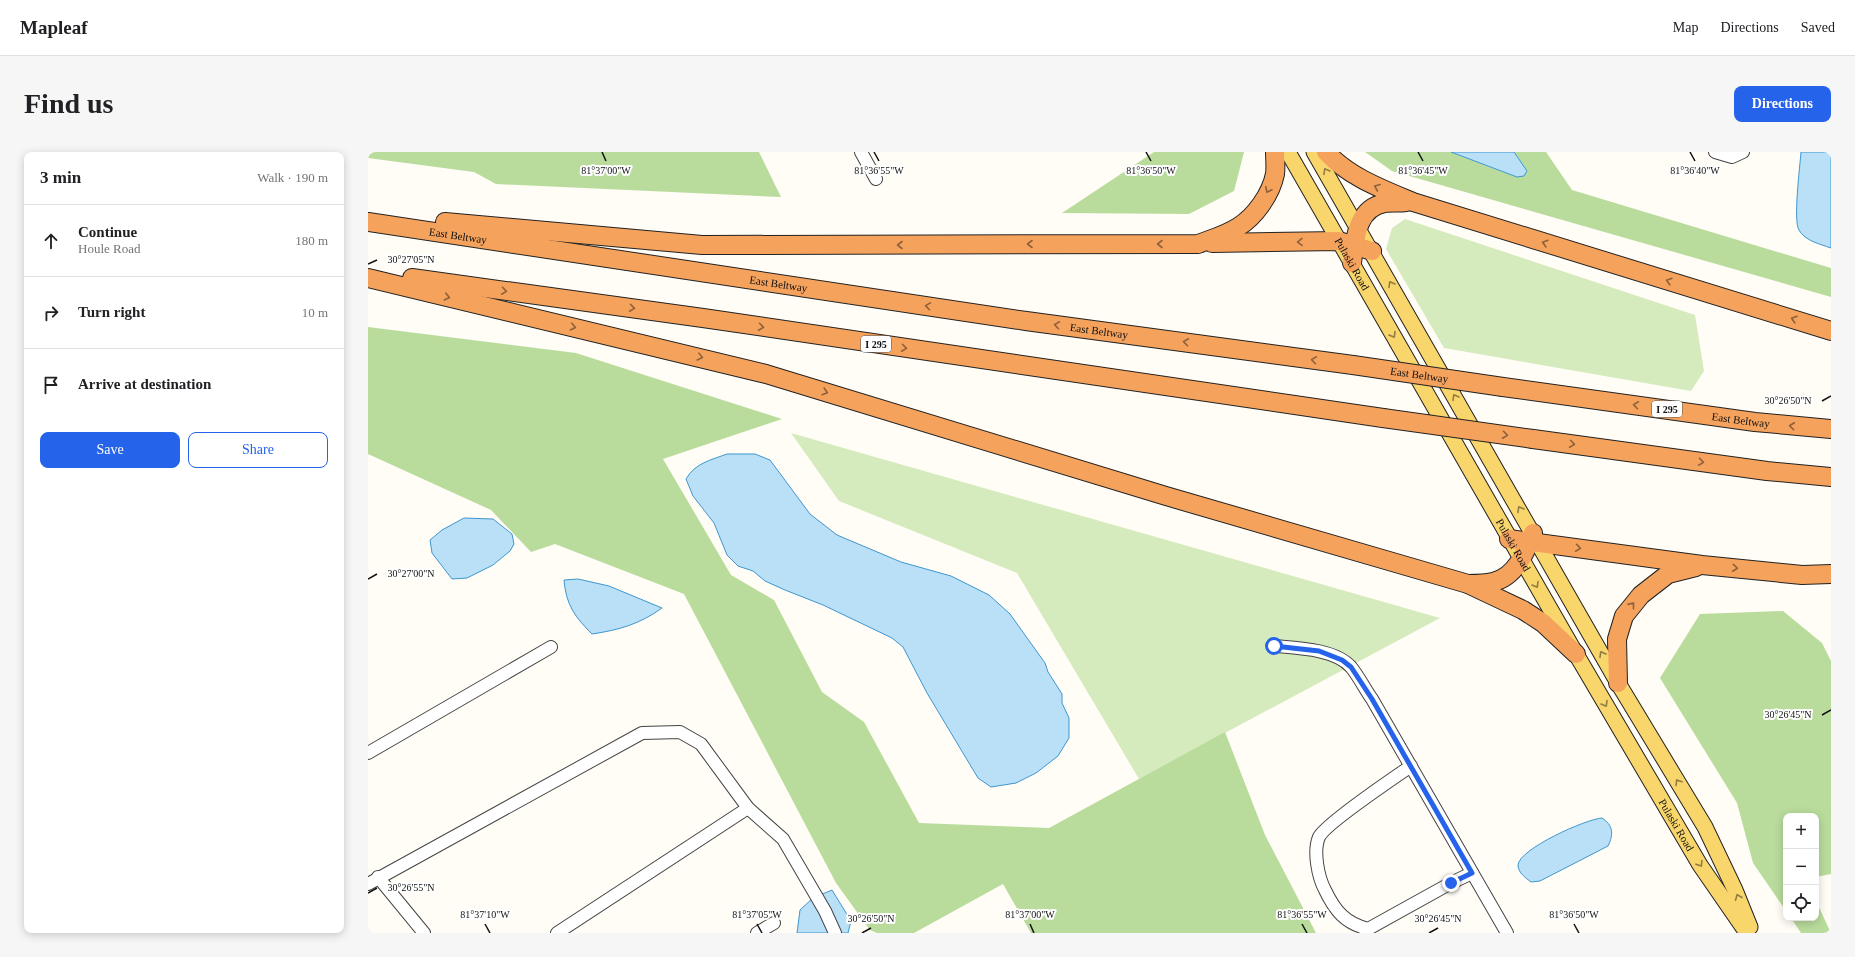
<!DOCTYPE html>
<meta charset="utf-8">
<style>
body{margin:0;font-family:Georgia,serif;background:#f6f6f6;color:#202124}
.controls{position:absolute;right:12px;bottom:12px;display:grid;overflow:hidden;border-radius:8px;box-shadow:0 2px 10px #0003}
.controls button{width:36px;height:36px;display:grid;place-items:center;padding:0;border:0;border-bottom:1px solid #e0e0e0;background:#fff;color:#202124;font:20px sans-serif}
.stop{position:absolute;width:12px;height:12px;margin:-9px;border:3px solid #2563eb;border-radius:50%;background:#fff}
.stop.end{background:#2563eb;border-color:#fff;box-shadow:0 1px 4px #0008}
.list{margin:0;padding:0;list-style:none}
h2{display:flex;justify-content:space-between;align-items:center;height:52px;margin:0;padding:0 16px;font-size:17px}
h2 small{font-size:13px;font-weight:400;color:#757577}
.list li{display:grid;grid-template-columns:26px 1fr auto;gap:12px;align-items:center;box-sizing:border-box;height:72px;padding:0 16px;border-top:1px solid #e0e0e0}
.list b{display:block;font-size:15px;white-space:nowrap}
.list p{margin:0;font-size:13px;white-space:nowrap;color:#757577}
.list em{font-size:13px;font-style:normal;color:#757577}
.actions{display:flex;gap:8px;padding:12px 16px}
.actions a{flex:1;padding:9px 0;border:1px solid #2563eb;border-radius:8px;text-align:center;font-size:14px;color:#2563eb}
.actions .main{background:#2563eb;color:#fff}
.icon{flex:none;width:22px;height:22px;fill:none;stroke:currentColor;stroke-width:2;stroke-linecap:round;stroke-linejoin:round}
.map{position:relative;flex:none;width:1463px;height:781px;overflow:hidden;border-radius:8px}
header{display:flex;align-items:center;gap:24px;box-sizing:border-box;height:56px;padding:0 20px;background:#fff;border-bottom:1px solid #e0e0e0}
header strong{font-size:19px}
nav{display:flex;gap:22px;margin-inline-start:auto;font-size:14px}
.intro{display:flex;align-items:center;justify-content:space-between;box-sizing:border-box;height:96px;padding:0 24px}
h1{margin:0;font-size:28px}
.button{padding:10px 18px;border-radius:8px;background:#2563eb;color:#fff;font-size:14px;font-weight:700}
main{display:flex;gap:24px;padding:0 24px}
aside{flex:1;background:#fff;border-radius:8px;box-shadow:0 2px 10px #0003}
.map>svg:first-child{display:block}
.green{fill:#d5ebbd}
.forest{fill:#b9dc9c}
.water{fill:#b9e0f7;stroke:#3f96cf}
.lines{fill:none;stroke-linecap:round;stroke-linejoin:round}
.minor-casing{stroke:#444;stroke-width:14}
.major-casing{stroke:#222;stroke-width:17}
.highway-casing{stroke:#222;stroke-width:20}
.minor{stroke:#fff;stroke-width:12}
.major{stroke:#f9d66b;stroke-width:15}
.highway{stroke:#f5a25d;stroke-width:18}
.highway-bridge-casing{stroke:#222;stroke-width:20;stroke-linecap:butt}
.highway-bridge{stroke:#f5a25d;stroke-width:18}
.oneway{stroke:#917d42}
.oneway2{stroke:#8e613b}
.route{stroke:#2563eb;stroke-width:5}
.ticks{fill:none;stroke:#111;stroke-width:1.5}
.labels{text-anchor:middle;stroke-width:4;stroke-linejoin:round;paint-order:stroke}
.shield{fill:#fff;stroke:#585858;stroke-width:1}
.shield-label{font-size:10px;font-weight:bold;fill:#111}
.street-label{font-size:11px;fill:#111;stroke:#fff}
.ticks-label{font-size:10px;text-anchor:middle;fill:#111;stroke:#fff;stroke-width:4;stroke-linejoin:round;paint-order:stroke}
</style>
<header>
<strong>Mapleaf</strong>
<nav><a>Map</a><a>Directions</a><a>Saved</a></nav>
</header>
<div class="intro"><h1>Find us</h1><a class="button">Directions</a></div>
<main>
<aside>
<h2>3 min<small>Walk · 190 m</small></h2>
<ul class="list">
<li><svg class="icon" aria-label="ahead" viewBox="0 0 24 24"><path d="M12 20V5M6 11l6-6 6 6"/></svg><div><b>Continue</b><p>Houle Road</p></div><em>180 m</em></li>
<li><svg class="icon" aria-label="right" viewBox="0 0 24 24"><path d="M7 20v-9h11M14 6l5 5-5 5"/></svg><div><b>Turn right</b></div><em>10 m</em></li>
<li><svg class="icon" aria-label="arrive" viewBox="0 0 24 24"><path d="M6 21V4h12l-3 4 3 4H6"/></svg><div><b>Arrive at destination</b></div></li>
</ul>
<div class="actions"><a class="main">Save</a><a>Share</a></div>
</aside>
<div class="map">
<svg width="1463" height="781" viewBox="0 0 1463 781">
<rect width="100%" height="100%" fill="#fffdf5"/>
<!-- green -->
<g class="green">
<path d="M1037,67l290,96 9,56 -13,20 -247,-43 -58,-99 6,-21z"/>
<path d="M423,281l649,185 -301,161 -122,-206 -178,-72z"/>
</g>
<!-- forest -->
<g class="forest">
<path d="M0,0h391l22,45 -285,-13 -22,-12 -106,-14z"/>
<path d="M786,0h90l-10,39 -45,23 -127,-1z"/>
<path d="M997,0h86l66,25 10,-6 -13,-19h32l26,38 259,78v29l-439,-126z"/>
<path d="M0,175l208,26 206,66 -119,40 68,116 43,25 48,92 42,30 55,101 130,5 176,-96 40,103 51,98h-285l-28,-49 -89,49h-37l-7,-3 -34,-47 -152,-289 -129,-50 -24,8 -40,-42 -123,-56z"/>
<path d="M1415,459l39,32 9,18v213l-15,3v-61h-30v95l-33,-48 -16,-60 -77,-125 40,-64z"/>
<path d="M1448,749l15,32h-30l-10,-15h25z"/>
</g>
<!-- water -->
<g class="water">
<path d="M1083,0h63l13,19 -3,5 -7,1z"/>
<path d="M1433,0h30v96c-11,-4 -26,-7 -32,-18 -6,-9 1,-64 2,-78z"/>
<path d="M359,302h28l15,6 40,54 27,21 64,27 50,14 38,19 21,19 35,49 3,9 14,22v9l7,15v20l-11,18 -22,17 -20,10 -25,4 -13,-9 -51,-85 -24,-46 -11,-9 -69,-33 -38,-15 -20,-9 -12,-10 -15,-5 -11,-11 -13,-32 -21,-27 -7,-17c9,-16 25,-19 41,-25z"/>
<path d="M96,366l29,1 19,15 2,10 -4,7 -17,14 -26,13 -15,1 -20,-26 -2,-13 12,-10z"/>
<path d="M210,427l31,7 53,22c-22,16 -43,22 -70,26 -17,-17 -26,-29 -28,-54z"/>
<path d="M1234,666c11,7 12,16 6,28l-68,35 -9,1c-5,-4 -13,-9 -13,-17 1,-16 68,-46 84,-47z"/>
<path d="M464,738l19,31 -3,12h-51l3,-23 13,-12z"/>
</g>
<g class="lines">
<defs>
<g id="minor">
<path d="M493,0l15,27"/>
<path d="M1347,0l17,5 11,-5"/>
<path d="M907,494c22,2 60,3 76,21 8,10 14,22 21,32l135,234"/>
<path d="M0,601l183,-106"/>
<path d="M1043,614c-16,11 -86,58 -92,71 -6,14 -1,40 6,53 10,21 20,33 43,39l83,-46 21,-10"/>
<path d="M10,725l46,56"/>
<path d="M0,732l274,-151 38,-1 21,12 47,64 35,31 42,72 10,22"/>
<path d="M189,781l191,-125"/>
<path d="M389,781l17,-10"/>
</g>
<g id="major">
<path id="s1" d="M920,0l288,502 124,211 47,68"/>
<path d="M946,0l304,531 87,144 30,63 15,37"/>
</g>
<g id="highway">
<path d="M958,0c23,25 56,37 87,50l418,129"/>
<path id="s2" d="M0,70l658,99 327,44"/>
<path d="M77,70l257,23 496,-1c13,-5 28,-9 40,-17 17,-10 33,-33 37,-53 1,-7 0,-15 0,-22"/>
<path d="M844,91l127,-2 33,10"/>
<path d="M984,111c3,-23 4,-55 33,-60 6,-1 14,0 21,-1"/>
<path d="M0,126l398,96 400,122 302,88 55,26 20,13 33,31"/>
<path d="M44,126l291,40 680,100"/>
<path id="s3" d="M1135,235l252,35 76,7"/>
<path d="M1165,287l234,32 64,6"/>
<path d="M1141,387l193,26 100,10 29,-1"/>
<path d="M1100,432c8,0 17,0 25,-2 23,-5 33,-31 40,-49"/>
<path d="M1250,531l-1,-44 7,-23 17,-21 27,-21 28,-7"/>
</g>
</defs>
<!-- minor casing -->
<use href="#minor" class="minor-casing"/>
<!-- major casing -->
<use href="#major" class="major-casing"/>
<!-- highway casing -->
<use href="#highway" class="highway-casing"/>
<!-- minor -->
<use href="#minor" class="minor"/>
<!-- major -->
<use href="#major" class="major"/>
<!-- highway -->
<use href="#highway" class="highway"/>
<defs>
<g id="highway-bridge">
<path id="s4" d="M985,213l150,22"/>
<path d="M1015,266l150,21"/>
</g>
</defs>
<!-- highway-bridge casing -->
<use href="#highway-bridge" class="highway-bridge-casing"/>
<!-- highway-bridge -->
<use href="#highway-bridge" class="highway-bridge"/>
</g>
<!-- one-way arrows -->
<defs><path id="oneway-chevron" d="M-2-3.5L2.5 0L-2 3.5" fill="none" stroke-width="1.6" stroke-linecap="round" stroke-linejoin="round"/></defs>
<g class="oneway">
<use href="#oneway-chevron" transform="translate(958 19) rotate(-120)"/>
<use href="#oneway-chevron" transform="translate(1023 132) rotate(-120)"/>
<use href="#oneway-chevron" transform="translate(1025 183) rotate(60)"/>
<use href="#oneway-chevron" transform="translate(1087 245) rotate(-120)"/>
<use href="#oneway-chevron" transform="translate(1152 357) rotate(-120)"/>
<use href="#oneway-chevron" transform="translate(1168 433) rotate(60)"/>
<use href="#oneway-chevron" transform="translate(1234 502) rotate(-120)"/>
<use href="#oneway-chevron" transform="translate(1237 552) rotate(60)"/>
<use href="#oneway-chevron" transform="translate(1310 630) rotate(-122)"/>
<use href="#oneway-chevron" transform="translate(1332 712) rotate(58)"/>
<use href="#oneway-chevron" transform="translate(1370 745) rotate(-112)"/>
</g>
<g class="oneway2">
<use href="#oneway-chevron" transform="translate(1009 35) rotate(-157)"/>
<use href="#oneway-chevron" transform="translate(900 38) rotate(116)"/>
<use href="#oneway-chevron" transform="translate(932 90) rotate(179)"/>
<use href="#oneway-chevron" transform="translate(1177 91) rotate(-163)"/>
<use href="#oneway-chevron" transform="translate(662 92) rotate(180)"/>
<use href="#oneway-chevron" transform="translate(792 92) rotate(180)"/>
<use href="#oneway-chevron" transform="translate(532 93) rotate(180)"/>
<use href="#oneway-chevron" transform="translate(1301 129) rotate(-163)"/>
<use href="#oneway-chevron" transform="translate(136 139) rotate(8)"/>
<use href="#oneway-chevron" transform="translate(79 145) rotate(13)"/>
<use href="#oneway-chevron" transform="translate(560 154) rotate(-171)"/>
<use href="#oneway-chevron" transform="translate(264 156) rotate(8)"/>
<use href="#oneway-chevron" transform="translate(1426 167) rotate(-163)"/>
<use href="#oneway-chevron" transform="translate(689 173) rotate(-172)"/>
<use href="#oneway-chevron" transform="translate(205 175) rotate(13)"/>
<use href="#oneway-chevron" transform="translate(393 175) rotate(8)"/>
<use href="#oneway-chevron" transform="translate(818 190) rotate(-172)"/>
<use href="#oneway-chevron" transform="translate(536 196) rotate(8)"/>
<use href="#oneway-chevron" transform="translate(332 205) rotate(14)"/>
<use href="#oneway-chevron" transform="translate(946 208) rotate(-172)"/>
<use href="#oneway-chevron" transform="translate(457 240) rotate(17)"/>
<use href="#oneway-chevron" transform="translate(1268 253) rotate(-172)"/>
<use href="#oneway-chevron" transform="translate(1424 274) rotate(-174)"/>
<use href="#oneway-chevron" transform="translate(1137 283) rotate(8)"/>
<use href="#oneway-chevron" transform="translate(1204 292) rotate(8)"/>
<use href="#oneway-chevron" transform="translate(1333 310) rotate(8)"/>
<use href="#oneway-chevron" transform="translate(1210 396) rotate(8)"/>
<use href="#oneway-chevron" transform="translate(1367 416) rotate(6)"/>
<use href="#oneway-chevron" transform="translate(1264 453) rotate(-51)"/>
</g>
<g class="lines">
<!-- route -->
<path class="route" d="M906,494l45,5 23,9 9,7 21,32 100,174 -21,10"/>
</g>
<!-- ticks -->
<path class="ticks" d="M234,0l4,9M506,0l5,9M778,0l5,9M1050,0l5,9M1322,0l5,9M0,112l9,-4M1454,249l9,-5M0,427l9,-5M1454,563l9,-5M0,741l9,-5M117,772l5,9M389,772l5,9M662,772l4,9M934,772l5,9M1206,772l5,9M494,781l9,-5M1061,781l9,-5"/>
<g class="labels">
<!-- shield labels -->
<g class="shield">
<rect x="493" y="184" width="30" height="16" rx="3"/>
<rect x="1284" y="249" width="30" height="16" rx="3"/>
</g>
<g class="shield-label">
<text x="508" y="196">I 295</text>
<text x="1299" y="261">I 295</text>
</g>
<!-- street labels -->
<g class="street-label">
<text dy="4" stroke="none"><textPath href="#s2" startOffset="91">East Beltway</textPath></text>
<text dy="4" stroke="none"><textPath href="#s1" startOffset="129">Pulaski Road</textPath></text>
<text dy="4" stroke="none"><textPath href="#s2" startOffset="415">East Beltway</textPath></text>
<text dy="4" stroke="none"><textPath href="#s2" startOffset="739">East Beltway</textPath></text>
<text dy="4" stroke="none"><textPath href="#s4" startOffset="67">East Beltway</textPath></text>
<text dy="4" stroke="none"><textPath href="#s3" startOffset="240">East Beltway</textPath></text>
<text dy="4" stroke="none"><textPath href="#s1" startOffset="453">Pulaski Road</textPath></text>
<text dy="4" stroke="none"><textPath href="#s1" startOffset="777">Pulaski Road</textPath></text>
</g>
</g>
<g class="ticks-label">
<text x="238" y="22">81°37'00"W</text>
<text x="511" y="22">81°36'55"W</text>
<text x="783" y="22">81°36'50"W</text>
<text x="1055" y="22">81°36'45"W</text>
<text x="1327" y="22">81°36'40"W</text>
<text x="43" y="111">30°27'05"N</text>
<text x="1420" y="252">30°26'50"N</text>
<text x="43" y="425">30°27'00"N</text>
<text x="1420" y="566">30°26'45"N</text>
<text x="43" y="739">30°26'55"N</text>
<text x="117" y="766">81°37'10"W</text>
<text x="389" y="766">81°37'05"W</text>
<text x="662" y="766">81°37'00"W</text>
<text x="934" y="766">81°36'55"W</text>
<text x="1206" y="766">81°36'50"W</text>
<text x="503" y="770">30°26'50"N</text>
<text x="1070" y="770">30°26'45"N</text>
</g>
</svg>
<div class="controls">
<button>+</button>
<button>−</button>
<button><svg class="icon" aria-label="locate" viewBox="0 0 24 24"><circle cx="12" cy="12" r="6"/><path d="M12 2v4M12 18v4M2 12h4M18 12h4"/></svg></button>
</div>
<div class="stop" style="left:906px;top:494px"></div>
<div class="stop end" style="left:1083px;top:731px"></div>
</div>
</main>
